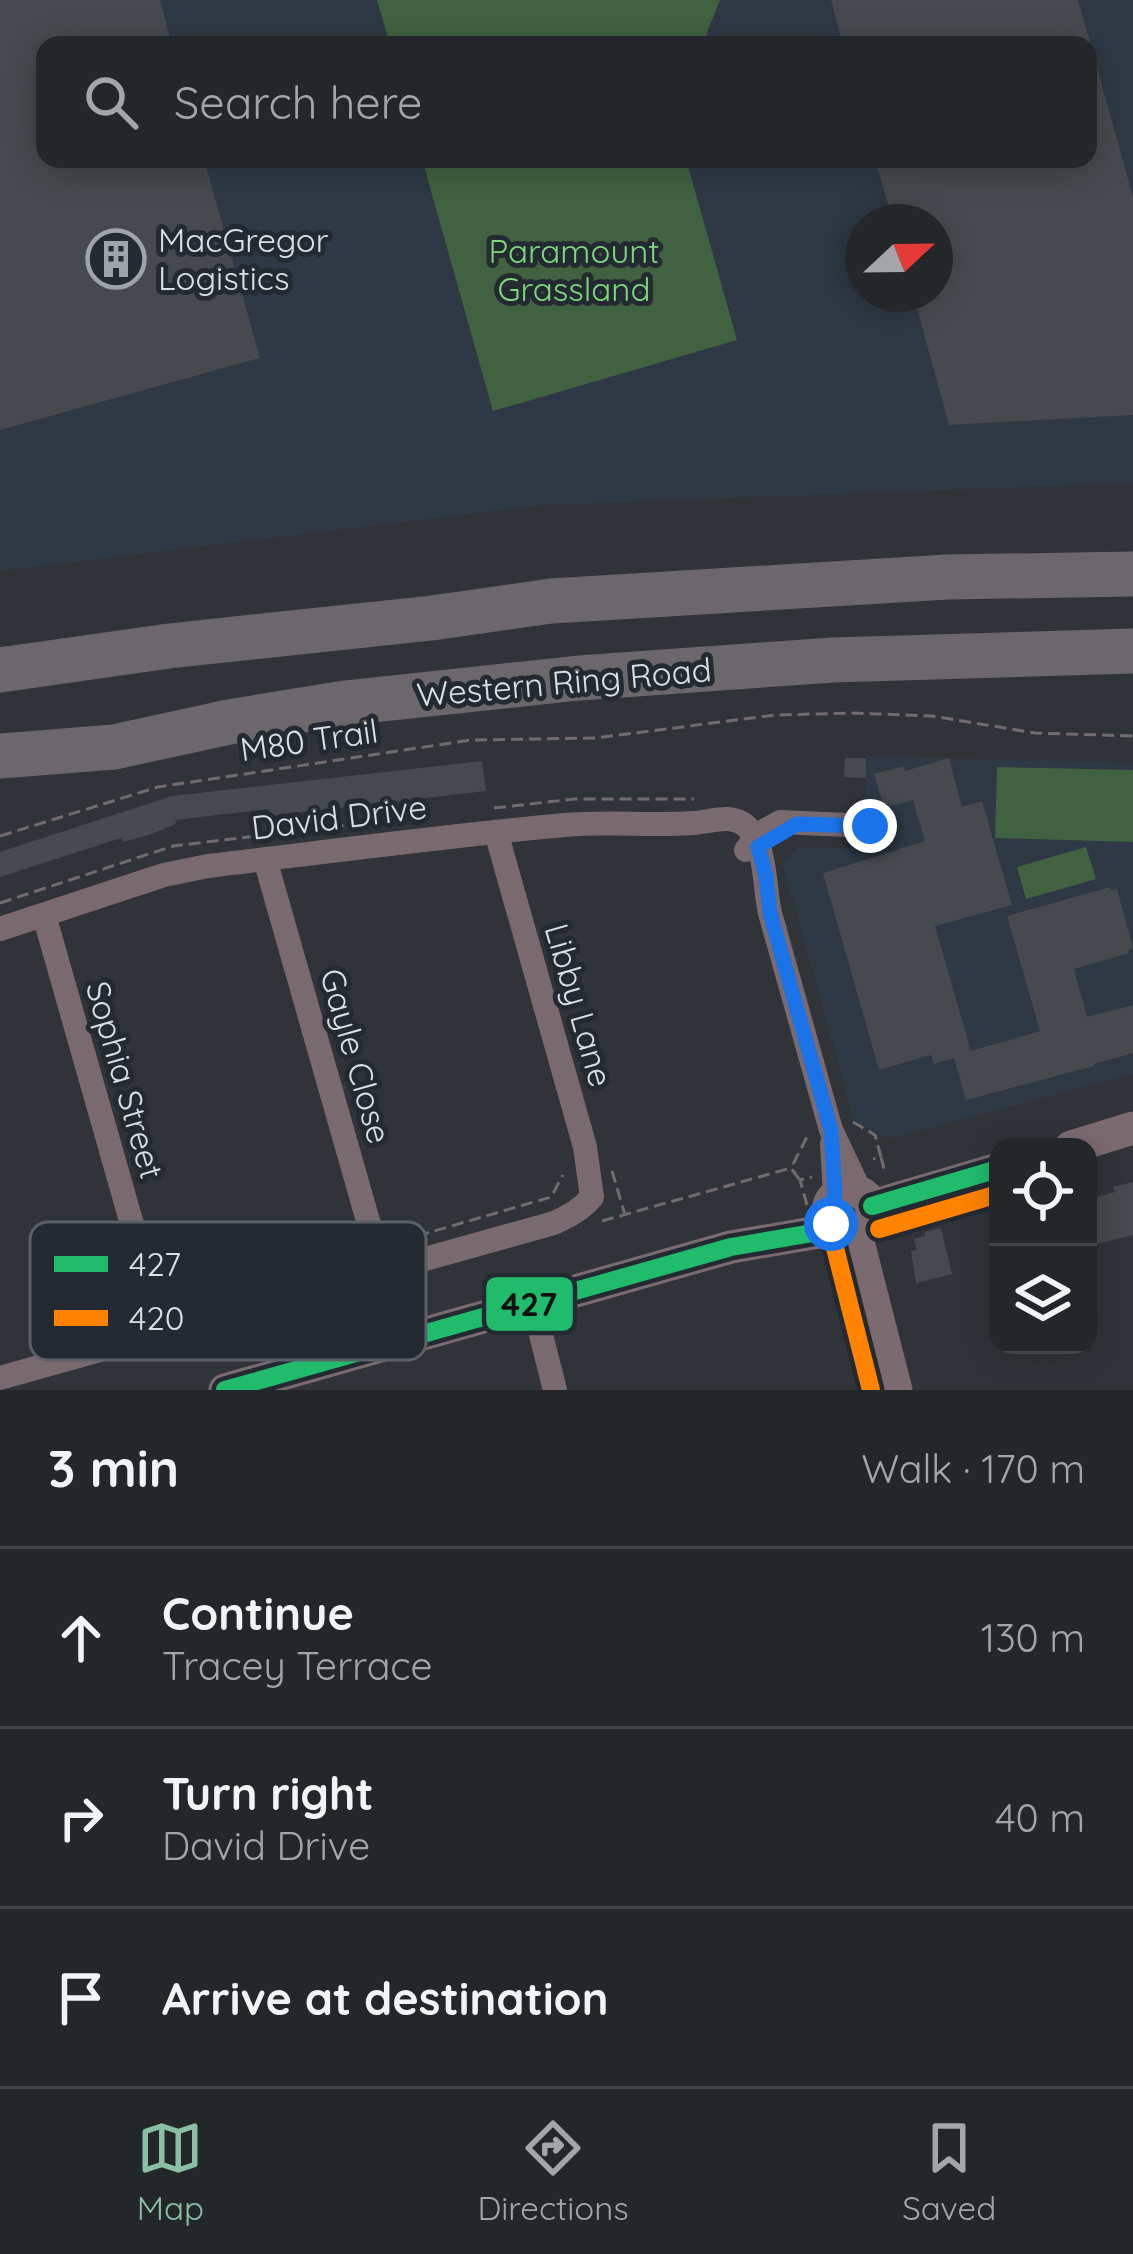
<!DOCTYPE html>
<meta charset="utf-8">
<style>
body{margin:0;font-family:Quicksand,sans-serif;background:#303336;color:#f1f3f6}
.controls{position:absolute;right:36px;bottom:36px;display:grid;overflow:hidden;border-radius:24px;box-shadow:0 6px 30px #0003}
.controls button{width:108px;height:108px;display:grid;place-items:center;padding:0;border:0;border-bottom:3px solid #414447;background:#24272a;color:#f1f3f6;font:60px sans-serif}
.compass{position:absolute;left:845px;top:204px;width:108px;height:108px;border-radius:50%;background:#24272a;box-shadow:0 6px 30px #0003;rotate:68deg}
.stop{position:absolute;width:36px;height:36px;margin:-27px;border:9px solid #1a73e8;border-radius:50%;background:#fff}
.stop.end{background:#1a73e8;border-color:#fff;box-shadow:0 3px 12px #0008}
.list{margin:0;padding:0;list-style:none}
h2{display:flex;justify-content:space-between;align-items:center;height:156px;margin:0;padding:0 48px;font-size:51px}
h2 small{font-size:39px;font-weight:400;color:#a3a5a8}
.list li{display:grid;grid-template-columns:78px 1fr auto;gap:36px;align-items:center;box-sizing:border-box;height:180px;padding:0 48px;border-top:3px solid #414447}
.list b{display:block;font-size:45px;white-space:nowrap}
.list p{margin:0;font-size:39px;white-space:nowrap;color:#a3a5a8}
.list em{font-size:39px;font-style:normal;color:#a3a5a8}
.icon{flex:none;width:66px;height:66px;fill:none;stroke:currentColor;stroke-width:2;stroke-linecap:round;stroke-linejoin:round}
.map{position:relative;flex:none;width:1133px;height:1390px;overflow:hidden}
.search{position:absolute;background:#24272a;box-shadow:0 6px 30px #0003;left:36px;right:36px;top:36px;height:132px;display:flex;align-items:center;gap:30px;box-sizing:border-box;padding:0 42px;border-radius:24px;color:#a3a5a8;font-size:45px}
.sheet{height:696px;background:#24272a}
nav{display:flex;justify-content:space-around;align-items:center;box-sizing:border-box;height:168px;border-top:3px solid #414447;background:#24272a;font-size:33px;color:#a3a5a8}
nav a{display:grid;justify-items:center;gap:6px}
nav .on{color:#8abfa5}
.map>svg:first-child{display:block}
.built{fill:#2e3945;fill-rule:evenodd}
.green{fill:#406240}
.building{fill:#46494d}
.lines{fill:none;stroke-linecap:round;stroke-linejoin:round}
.path{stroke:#716a6e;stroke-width:3;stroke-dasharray:12 6;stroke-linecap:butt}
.street{stroke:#786a6e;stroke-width:24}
.secondary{stroke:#7b6b70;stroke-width:33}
.highway{stroke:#6c676b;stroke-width:45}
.bus-1-casing{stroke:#232a32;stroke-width:27}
.bus-2-casing{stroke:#232a32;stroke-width:27}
.bus-1{stroke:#20bc6c;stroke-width:18}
.bus-2{stroke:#ff8200;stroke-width:18}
.route{stroke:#1a73e8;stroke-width:15}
.labels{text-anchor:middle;stroke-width:10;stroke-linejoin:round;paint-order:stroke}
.poi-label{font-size:33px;fill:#dbe0e5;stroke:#232a32;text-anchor:start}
.park-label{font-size:33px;fill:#7dd87b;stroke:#232a32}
.street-label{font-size:33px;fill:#dbe0e5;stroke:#232a32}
.key{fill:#232a32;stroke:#5a6168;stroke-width:3}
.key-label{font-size:33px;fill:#dbe0e5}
.line-badge{stroke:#232a32;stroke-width:4.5}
.pale-badge-label{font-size:33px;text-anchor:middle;font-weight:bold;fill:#111}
</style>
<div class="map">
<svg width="1133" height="1390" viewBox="0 0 1133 1390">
<rect width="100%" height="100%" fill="#303438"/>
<!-- built -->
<g class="built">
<path d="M0,0h1133v483l-591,22 -542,66zM45,45h1043v114h-1043zM863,222h72v72h-72z"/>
<path d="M867,756l266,7v311l-245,65 -34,-19 -71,-256 13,-16h83l-13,-47z"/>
</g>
<!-- green -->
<g class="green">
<path d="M377,0h343l-18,45h-312z"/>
<path d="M422,159h264l51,181 -244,71z"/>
<path d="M997,767l136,3v72l-138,-4z"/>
<path d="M1086,847l10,32 -70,20 -9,-32z"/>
</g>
<!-- building -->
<g class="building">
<path d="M0,0h160l12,45h-127v114h159l56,199 -260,72z"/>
<path d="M831,0h247l13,45h-248z"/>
<path d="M1093,53l40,144v218l-184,10 -36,-131h22v-72h-42l-18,-63h213v-105z"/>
<path d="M845,758h21v20l-22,-1z"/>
<path d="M949,758l13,49 20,-6 30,104 -77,21 36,125 69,-20 -33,-115 103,-29 1,3 6,-1 16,59 -5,2 1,3 -55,16 13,48 46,-12v48l-39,11v2l-128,34 -12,-42 -20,6 -3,-9 -52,15 -56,-197 102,-32 -12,-41 -29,8 -10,-34 30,-8 1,5z"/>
<path d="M482,761l4,30 -216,25 -1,-7 -94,11 1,4 -27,11 -26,7 -2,-4 -121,39v-25l172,-56z"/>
<path d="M1133,1182v53l-45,11v-47l27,-7 -2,-5z"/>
<path d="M941,1228l11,46 -36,9 -5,-32 6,-1 -3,-11 11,-3v-4z"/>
</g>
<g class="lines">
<!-- path -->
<g class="path">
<path d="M494,808l80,-9h120"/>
<path d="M0,836l158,-49 313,-47 125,-2 179,-23 77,-2 80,3 103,17 98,3"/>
<path d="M0,903l173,-57 193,-23"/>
<path d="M853,1122l22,13 6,22 -8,2"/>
<path d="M881,1157l4,16"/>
<path d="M612,1171l13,44"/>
<path d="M799,1179l-8,-11 17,-33"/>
<path d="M807,1205l-7,-25 12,-3"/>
<path d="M602,1221l189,-53"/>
<path d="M886,1240l4,-9 10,-4"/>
<path d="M400,1241l151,-44 12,-22"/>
<path d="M331,1260l20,-5"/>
<path d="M415,1285l5,20"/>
</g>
<!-- street -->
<g class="street">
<path d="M746,850l11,-15 23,-13 90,4"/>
<path d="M265,859l117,411"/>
<path d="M44,915l119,418"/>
<path d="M0,929l164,-54 44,-9c119,-14 238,-30 356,-41 43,-4 86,1 129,-2 19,-1 37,-10 53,3 21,18 18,63 24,87l61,217 29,61"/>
<path d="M832,1144l3,51"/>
<path d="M533,1303l22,87"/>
<path d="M0,1378l554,-155c15,-7 27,-13 38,-26l-7,-50 -89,-315"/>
</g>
<!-- secondary -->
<g class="secondary">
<path d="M1071,1147l62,-19"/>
<circle cx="850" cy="1212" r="22"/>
<path d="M872,1206l126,-37"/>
<path d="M856,1234l40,156"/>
<path d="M225,1390l506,-143 105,-18"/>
</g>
<!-- highway -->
<g class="highway">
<path d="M0,670l169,-24 263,-28 119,-17 396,-24 186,-3"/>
<path d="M0,756l114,-9 115,-25 116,-19 234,-25 254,-18 300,-9"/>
</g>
<defs>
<g id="bus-1">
<path d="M872,1206l126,-37"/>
<path d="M225,1390l506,-143 105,-18"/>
</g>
<g id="bus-2">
<path d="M879,1229l119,-35"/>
<path d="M833,1240l38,150"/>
</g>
</defs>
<!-- bus-1 casing -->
<use href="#bus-1" class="bus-1-casing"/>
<!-- bus-2 casing -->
<use href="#bus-2" class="bus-2-casing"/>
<!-- bus-1 -->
<use href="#bus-1" class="bus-1"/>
<!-- bus-2 -->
<use href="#bus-2" class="bus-2"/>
</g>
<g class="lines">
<!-- route -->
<path class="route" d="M831,1224l-3,-15 7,-14 -4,-65 -61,-217 -4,-37 -8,-29 39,-23 73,2"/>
</g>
<!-- icons -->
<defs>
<symbol id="building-ring" viewBox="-11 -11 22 22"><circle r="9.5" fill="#232a32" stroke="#9fa4a8" stroke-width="1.5"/><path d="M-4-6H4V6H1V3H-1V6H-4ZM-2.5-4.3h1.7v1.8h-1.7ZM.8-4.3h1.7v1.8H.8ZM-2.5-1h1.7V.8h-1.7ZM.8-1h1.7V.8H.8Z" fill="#9fa4a8"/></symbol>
</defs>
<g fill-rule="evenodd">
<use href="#building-ring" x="83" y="226" width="66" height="66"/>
</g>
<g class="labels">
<!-- poi labels -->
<g class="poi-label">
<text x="158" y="252">MacGregor<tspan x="158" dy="38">Logistics</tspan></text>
</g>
<!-- park labels -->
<g class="park-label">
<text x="574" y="263">Paramount<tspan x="574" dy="38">Grassland</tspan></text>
</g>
<!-- street labels -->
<g class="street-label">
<text transform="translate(564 682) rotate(-5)" y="12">Western Ring Road</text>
<text transform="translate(309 740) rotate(-8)" y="12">M80 Trail</text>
<text transform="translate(339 817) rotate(-7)" y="12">David Drive</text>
<text transform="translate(579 1005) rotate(74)" y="12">Libby Lane</text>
<text transform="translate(356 1056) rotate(74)" y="12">Gayle Close</text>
<text transform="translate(125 1080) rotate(74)" y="12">Sophia Street</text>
</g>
</g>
<!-- legend -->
<rect x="30" y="1222" width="396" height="138" rx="18" class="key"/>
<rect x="54" y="1256" width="54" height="16" fill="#20bc6c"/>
<rect x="54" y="1310" width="54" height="16" fill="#ff8200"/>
<g class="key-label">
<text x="129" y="1276">427</text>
<text x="129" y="1330">420</text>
</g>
<rect class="line-badge" x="484" y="1275" width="91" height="58" rx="12" fill="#20bc6c"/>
<g class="pale-badge-label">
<text x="529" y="1316">427</text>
</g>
</svg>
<div class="controls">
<button><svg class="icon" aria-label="locate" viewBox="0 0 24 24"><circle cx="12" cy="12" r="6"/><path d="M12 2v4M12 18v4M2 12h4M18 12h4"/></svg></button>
<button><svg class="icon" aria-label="layers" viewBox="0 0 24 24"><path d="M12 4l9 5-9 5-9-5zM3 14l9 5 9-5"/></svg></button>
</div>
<svg class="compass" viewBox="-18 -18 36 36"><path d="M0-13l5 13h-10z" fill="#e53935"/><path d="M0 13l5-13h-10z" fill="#a3a5a8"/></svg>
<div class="stop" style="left:831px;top:1224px"></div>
<div class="stop end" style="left:870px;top:826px"></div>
<div class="search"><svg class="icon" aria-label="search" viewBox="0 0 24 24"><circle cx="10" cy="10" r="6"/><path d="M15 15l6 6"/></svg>Search here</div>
</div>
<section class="sheet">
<h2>3 min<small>Walk · 170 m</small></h2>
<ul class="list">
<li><svg class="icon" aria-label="ahead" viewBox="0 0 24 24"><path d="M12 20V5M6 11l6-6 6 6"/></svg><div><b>Continue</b><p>Tracey Terrace</p></div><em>130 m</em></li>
<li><svg class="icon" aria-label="right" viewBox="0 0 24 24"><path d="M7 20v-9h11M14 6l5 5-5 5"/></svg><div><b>Turn right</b><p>David Drive</p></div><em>40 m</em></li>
<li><svg class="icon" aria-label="arrive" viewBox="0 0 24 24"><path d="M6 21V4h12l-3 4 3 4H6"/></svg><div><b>Arrive at destination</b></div></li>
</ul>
</section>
<nav>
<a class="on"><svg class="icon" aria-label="map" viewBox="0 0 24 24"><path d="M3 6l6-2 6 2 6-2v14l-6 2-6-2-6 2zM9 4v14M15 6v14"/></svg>Map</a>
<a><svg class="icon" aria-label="directions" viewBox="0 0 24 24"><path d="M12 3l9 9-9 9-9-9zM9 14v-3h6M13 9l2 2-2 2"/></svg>Directions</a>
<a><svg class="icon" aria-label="saved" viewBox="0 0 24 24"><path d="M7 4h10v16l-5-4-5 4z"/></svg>Saved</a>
</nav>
